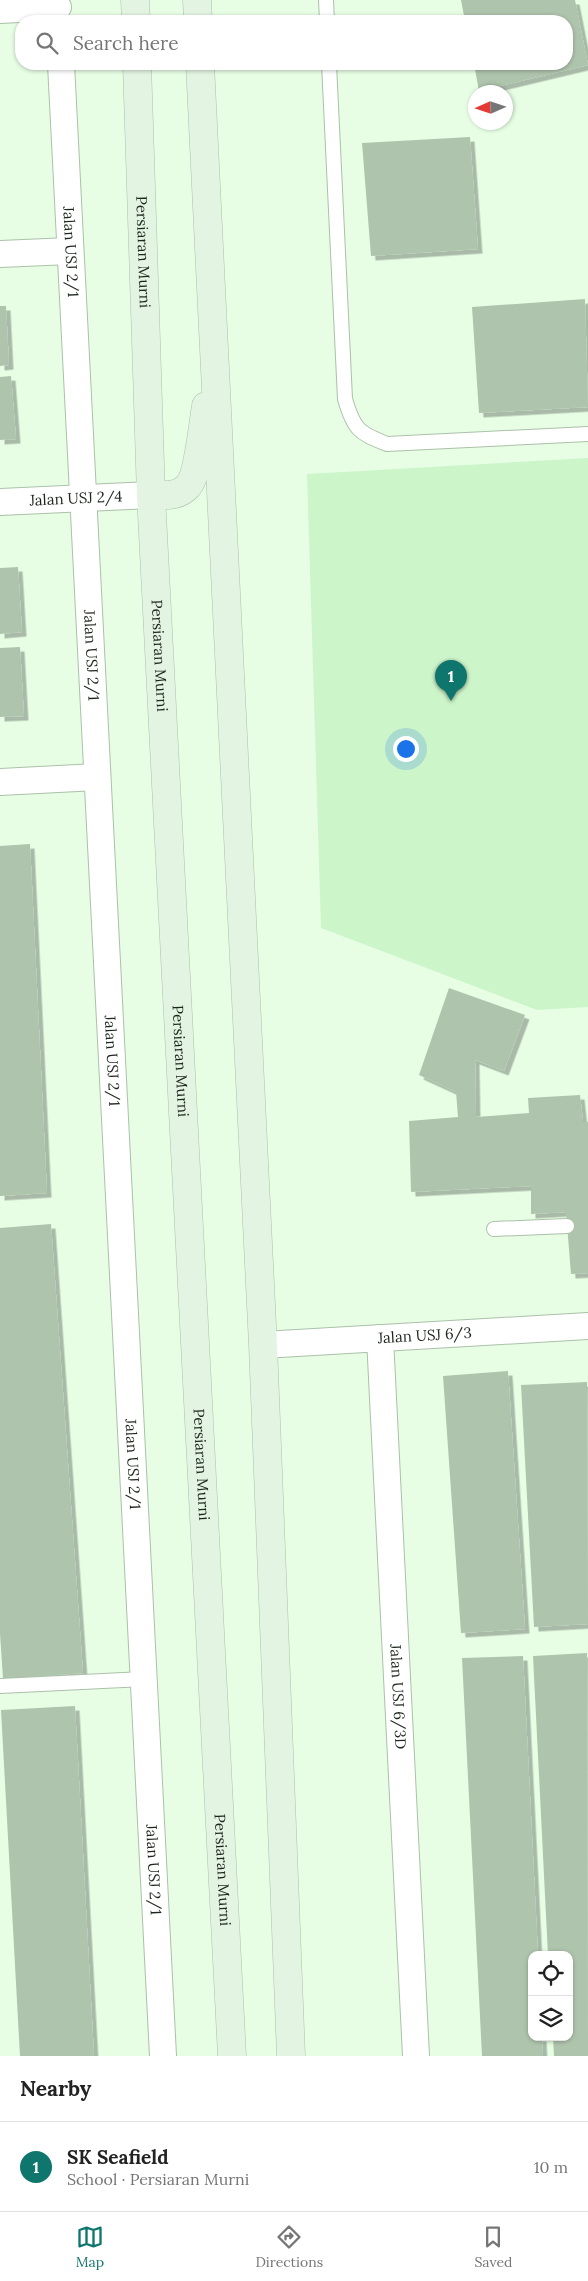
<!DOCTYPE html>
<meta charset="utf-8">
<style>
body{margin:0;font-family:Lora,serif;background:#f2f2f2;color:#222}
.controls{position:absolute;right:15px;bottom:15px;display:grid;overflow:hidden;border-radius:10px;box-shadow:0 1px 4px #0004}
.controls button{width:45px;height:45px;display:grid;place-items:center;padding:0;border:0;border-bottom:1px solid #e0e0e0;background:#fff;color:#222;font:25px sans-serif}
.compass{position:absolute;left:468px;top:85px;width:45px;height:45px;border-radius:50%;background:#fff;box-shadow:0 1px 4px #0004;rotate:267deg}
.you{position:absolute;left:405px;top:748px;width:18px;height:18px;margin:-12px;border:4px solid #fff;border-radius:50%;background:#1a73e8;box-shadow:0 0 0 8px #1a73e833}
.badge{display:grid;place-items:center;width:32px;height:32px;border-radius:50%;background:#0f766e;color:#fff;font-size:16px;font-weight:700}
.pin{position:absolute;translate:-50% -41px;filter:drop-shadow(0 1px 2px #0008)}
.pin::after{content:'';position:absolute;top:26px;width:18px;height:15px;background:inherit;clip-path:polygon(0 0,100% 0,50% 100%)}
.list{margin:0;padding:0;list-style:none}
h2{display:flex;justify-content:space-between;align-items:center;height:65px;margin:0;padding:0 20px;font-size:21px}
h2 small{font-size:16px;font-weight:400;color:#767676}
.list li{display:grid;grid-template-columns:32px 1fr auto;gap:15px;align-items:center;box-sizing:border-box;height:90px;padding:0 20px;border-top:1px solid #e0e0e0}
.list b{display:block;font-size:19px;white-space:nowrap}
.list p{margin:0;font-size:16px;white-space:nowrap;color:#767676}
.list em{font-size:16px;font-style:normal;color:#767676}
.icon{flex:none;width:28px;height:28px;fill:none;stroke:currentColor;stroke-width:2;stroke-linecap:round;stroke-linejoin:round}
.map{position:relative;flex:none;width:588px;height:2056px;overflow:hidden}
.search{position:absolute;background:#fff;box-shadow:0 1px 4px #0004;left:15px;right:15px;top:15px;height:55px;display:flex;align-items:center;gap:12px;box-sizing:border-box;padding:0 18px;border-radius:20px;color:#767676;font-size:19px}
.sheet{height:155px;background:#fff}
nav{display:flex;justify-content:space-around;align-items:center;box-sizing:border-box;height:70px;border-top:1px solid #e0e0e0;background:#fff;font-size:14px;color:#767676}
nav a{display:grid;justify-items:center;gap:2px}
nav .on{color:#0f766e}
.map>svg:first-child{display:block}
.green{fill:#cdf5ca}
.building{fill:#afc4ad;filter:url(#shadow)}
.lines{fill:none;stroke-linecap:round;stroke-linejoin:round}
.lane-casing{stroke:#abc1a9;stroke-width:16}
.street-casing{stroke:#abc1a9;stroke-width:28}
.secondary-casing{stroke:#abc1a9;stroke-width:29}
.lane{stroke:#fff;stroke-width:14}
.street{stroke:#fff;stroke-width:26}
.secondary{stroke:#e3f4e2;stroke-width:28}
.labels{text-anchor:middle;stroke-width:4;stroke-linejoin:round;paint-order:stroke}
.street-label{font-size:15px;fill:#1d261d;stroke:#e7fee5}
</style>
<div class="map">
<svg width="588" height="2056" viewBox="0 0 588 2056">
<defs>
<filter id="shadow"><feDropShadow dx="4.5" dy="4.5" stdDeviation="0" flood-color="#0004"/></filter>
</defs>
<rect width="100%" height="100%" fill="#e7fee5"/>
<!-- green -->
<path class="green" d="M588,458v549l-51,3 -216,-82 -14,-454z"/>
<!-- building -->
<g class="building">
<path d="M461,0h114l13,65 -109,26 -5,-27h93v-43h-102z"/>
<path d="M470,137l8,112 -107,7 -9,-113z"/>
<path d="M585,299l3,108 -109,6 -7,-106z"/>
<path d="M0,306h6l3,59 -9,1z"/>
<path d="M11,376l5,63 -16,1v-63z"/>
<path d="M18,567l4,65 -22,2v-66z"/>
<path d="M20,647l4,69 -24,1v-69z"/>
<path d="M30,844l17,349 -47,3v-350z"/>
<path d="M449,988l76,27 -21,56 -29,-11 1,57 53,-4 -1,-15 52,-3 3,27h5v151l-17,1 -5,-62 -35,2v-28l-120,6 -2,-71 49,-4 -2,-25 -37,-17z"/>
<path d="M51,1224l32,449 -80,6 -3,-46v-405z"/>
<path d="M508,1371l17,258 -64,4 -18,-257z"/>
<path d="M587,1382l1,242 -54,3 -13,-242z"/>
<path d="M587,1653l1,403h-34l-1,-19h16v-82h-21l-15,-299z"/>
<path d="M523,1656l15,299h-6v82h10l1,19h-61l-20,-398z"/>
<path d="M75,1706l19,350h-74l-19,-346z"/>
</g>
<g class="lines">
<defs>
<g id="lane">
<path d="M326,0l1,21"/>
<path d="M329,64l16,335c9,31 14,34 42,45l201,-10"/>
<path d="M494,1229l73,-3"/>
<path d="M0,1686l144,-7"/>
</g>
<g id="street">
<path d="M0,10l58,-3"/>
<path id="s1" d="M61,64l102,1992"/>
<path d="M0,254l70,-3"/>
<path id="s2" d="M0,502l151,-7"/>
<path d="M0,782l97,-5"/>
<path id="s3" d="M380,1338l36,718"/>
<path id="s4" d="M263,1345l325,-19"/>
</g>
<g id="secondary">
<path d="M135,0l1,21"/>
<path d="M197,0l1,21"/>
<path id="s5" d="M137,64l14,431 81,1561"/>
<path d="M200,64l63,1281 28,711"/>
<path d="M151,495c13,0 28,2 37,-9 10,-10 15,-63 18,-80"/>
</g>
</defs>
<!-- lane casing -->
<use href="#lane" class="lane-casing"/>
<!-- street casing -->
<use href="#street" class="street-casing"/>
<!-- secondary casing -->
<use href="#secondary" class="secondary-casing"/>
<!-- lane -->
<use href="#lane" class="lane"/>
<!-- street -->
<use href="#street" class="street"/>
<!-- secondary -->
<use href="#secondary" class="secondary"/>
</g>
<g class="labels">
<!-- street labels -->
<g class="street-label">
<text dy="5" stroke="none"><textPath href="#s1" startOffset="188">Jalan USJ 2/1</textPath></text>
<text dy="5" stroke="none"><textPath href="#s5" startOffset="188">Persiaran Murni</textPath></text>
<text dy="5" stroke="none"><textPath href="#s2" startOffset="76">Jalan USJ 2/4</textPath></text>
<text dy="5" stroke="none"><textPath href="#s1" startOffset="592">Jalan USJ 2/1</textPath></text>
<text dy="5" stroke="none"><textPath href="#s5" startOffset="592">Persiaran Murni</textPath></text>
<text dy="5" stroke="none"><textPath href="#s1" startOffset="998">Jalan USJ 2/1</textPath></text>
<text dy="5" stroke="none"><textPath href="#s5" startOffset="998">Persiaran Murni</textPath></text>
<text dy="5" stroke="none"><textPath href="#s4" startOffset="162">Jalan USJ 6/3</textPath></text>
<text dy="5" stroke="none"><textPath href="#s1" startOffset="1402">Jalan USJ 2/1</textPath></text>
<text dy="5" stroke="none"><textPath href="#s5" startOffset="1402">Persiaran Murni</textPath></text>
<text dy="5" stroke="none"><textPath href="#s3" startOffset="359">Jalan USJ 6/3D</textPath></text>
<text dy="5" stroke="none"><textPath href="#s1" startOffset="1808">Jalan USJ 2/1</textPath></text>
<text dy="5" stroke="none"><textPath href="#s5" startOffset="1808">Persiaran Murni</textPath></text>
</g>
</g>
</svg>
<div class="controls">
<button><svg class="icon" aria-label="locate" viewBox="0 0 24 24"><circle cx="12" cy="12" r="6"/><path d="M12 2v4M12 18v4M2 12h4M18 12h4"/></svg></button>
<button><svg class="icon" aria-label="layers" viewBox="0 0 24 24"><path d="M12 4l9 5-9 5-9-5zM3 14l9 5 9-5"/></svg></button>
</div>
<svg class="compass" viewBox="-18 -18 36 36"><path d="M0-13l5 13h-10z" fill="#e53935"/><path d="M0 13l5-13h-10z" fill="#767676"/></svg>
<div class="you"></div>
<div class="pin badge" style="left:451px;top:701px">1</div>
<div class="search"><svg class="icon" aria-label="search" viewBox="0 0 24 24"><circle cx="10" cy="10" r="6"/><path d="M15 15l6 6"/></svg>Search here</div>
</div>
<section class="sheet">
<h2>Nearby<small></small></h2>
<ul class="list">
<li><span class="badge">1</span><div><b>SK Seafield</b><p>School · Persiaran Murni</p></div><em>10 m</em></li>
</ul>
</section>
<nav>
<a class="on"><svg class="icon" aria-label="map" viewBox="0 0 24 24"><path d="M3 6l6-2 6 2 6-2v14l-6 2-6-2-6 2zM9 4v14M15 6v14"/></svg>Map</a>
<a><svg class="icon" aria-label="directions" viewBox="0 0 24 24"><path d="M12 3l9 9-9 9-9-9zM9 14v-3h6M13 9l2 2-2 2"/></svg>Directions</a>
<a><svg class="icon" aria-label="saved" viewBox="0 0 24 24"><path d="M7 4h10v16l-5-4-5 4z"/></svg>Saved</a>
</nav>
